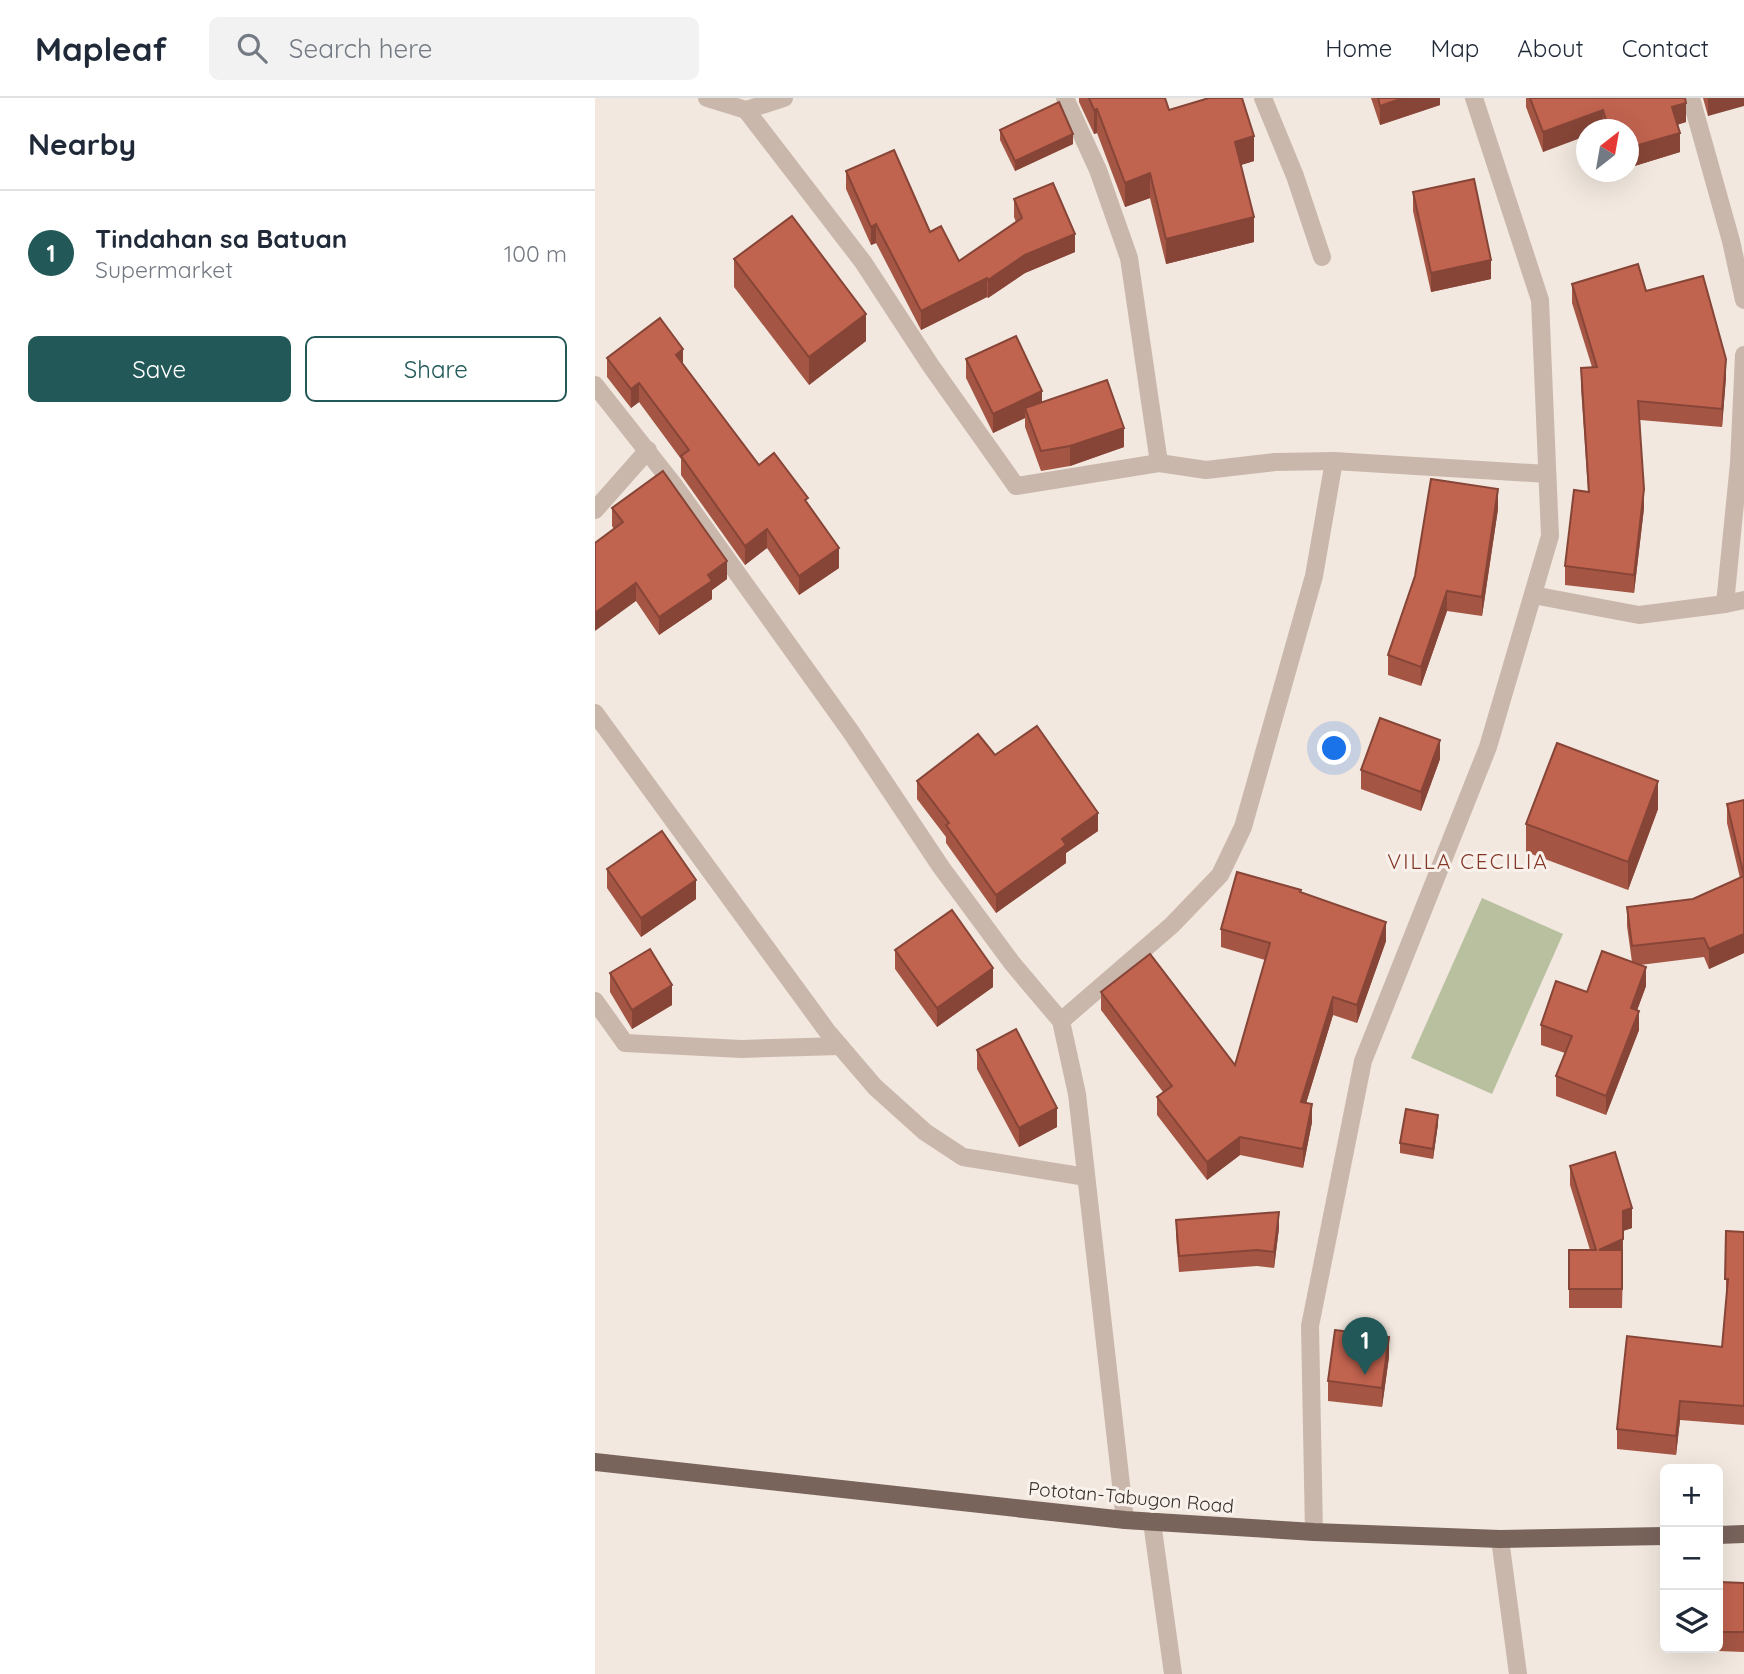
<!DOCTYPE html>
<meta charset="utf-8">
<style>
body{margin:0;font-family:Quicksand,sans-serif;background:#f2f2f3;color:#1f2937}
.controls{position:absolute;right:21px;bottom:21px;display:grid;overflow:hidden;border-radius:10px;box-shadow:0 7px 28px #0002}
.controls button{width:63px;height:63px;display:grid;place-items:center;padding:0;border:0;border-bottom:2px solid #e0e1e3;background:#fff;color:#1f2937;font:35px sans-serif}
.compass{position:absolute;left:981px;top:21px;width:63px;height:63px;border-radius:50%;background:#fff;box-shadow:0 7px 28px #0002;rotate:31deg}
.you{position:absolute;left:740px;top:651px;width:24px;height:24px;margin:-18px;border:5px solid #fff;border-radius:50%;background:#1a73e8;box-shadow:0 0 0 10px #1a73e833}
.badge{display:grid;place-items:center;width:46px;height:46px;border-radius:50%;background:#225858;color:#fff;font-size:23px;font-weight:700}
.pin{position:absolute;translate:-50% -58px;filter:drop-shadow(0 2px 4px #0008)}
.pin::after{content:'';position:absolute;top:37px;width:24px;height:21px;background:inherit;clip-path:polygon(0 0,100% 0,50% 100%)}
.list{margin:0;padding:0;list-style:none}
h2{display:flex;justify-content:space-between;align-items:center;height:91px;margin:0;padding:0 28px;font-size:30px}
h2 small{font-size:23px;font-weight:400;color:#747a83}
.list li{display:grid;grid-template-columns:46px 1fr auto;gap:21px;align-items:center;box-sizing:border-box;height:126px;padding:0 28px;border-top:2px solid #e0e1e3}
.list b{display:block;font-size:26px;white-space:nowrap}
.list p{margin:0;font-size:23px;white-space:nowrap;color:#747a83}
.list em{font-size:23px;font-style:normal;color:#747a83}
.actions{display:flex;gap:14px;padding:21px 28px}
.actions a{flex:1;padding:16px 0;border:2px solid #225858;border-radius:10px;text-align:center;font-size:24px;color:#225858}
.actions .main{background:#225858;color:#fff}
.icon{flex:none;width:38px;height:38px;fill:none;stroke:currentColor;stroke-width:2;stroke-linecap:round;stroke-linejoin:round}
.map{position:relative;flex:none;width:1149px;height:1576px;overflow:hidden}
header{display:flex;align-items:center;gap:42px;box-sizing:border-box;height:98px;padding:0 35px;background:#fff;border-bottom:2px solid #e0e1e3}
header strong{font-size:33px}
nav{display:flex;gap:38px;margin-inline-start:auto;font-size:24px}
.search{width:490px;height:63px;background:#f2f2f3;display:flex;align-items:center;gap:18px;box-sizing:border-box;padding:0 24px;border-radius:10px;color:#747a83;font-size:26px}
main{display:flex}
aside{flex:1;background:#fff}
.map>svg:first-child{display:block}
.green{fill:#b8c0a0}
.lines{fill:none;stroke-linecap:round;stroke-linejoin:round}
.minor{stroke:#cab7ac;stroke-width:18}
.major{stroke:#79645c;stroke-width:18}
.wall{fill:#a55544}
.shaded-wall{fill:#864537}
.building{fill:#c0634f;stroke:#864537;stroke-width:2}
.labels{text-anchor:middle;stroke-width:6;stroke-linejoin:round;paint-order:stroke}
.street-label{font-size:19px;fill:#382e2a;stroke:#f9f2ec}
.neighbourhood-label{font-size:21px;letter-spacing:2px;fill:#833727;stroke:#f9f2ec}
</style>
<header>
<strong>Mapleaf</strong>
<div class="search"><svg class="icon" aria-label="search" viewBox="0 0 24 24"><circle cx="10" cy="10" r="6"/><path d="M15 15l6 6"/></svg>Search here</div>
<nav><a>Home</a><a>Map</a><a>About</a><a>Contact</a></nav>
</header>
<main>
<aside>
<h2>Nearby<small></small></h2>
<ul class="list">
<li><span class="badge">1</span><div><b>Tindahan sa Batuan</b><p>Supermarket</p></div><em>100 m</em></li>
</ul>
<div class="actions"><a class="main">Save</a><a>Share</a></div>
</aside>
<div class="map">
<svg width="1149" height="1576" viewBox="0 0 1149 1576">
<rect width="100%" height="100%" fill="#f2e8df"/>
<!-- green -->
<path class="green" d="M887,800l81,36 -71,160 -81,-36z"/>
<g class="lines">
<!-- minor -->
<g class="minor">
<path d="M112,0l39,12 38,-12"/>
<path d="M470,0l33,72 31,88 30,205"/>
<path d="M668,0l32,78 27,81"/>
<path d="M1096,0l40,143 13,59"/>
<path d="M151,12l117,152 68,104 85,120 143,-23 47,7 69,-8 59,-1 213,13"/>
<path d="M0,287l79,100 177,247 90,135 71,96 49,58 16,73 48,426"/>
<path d="M0,412l53,-60"/>
<path d="M938,497l106,20 86,-11 19,-4"/>
<path d="M1130,506l14,-141 5,-108"/>
<path d="M0,615l232,318 48,56 50,45 38,25 123,20"/>
<path d="M0,903l30,42 116,6 99,-3"/>
<path d="M466,923l111,-96 48,-50 23,-48 71,-251 20,-115"/>
<path d="M557,1424l21,152"/>
<path d="M719,1434l-4,-206 53,-265 125,-314 62,-211 -10,-236 -66,-202"/>
<path d="M905,1441l18,135"/>
</g>
<!-- major -->
<g class="major">
<path d="M0,1364l530,58 189,12 186,7 165,-3"/>
<path d="M1123,1437l26,-1"/>
</g>
</g>
<!-- wall -->
<g class="wall">
<path d="M484,0h86l4,12 85,51 -14,4 14,77 -88,22 -16,-66 -25,9 -28,-74 -3,1 -15,-32z"/>
<path d="M776,0h69v7l-60,20z"/>
<path d="M931,0h159l1,24 -9,3 3,27 -52,16v-38h-42l-43,22 -17,-45z"/>
<path d="M1108,0h41l-36,18z"/>
<path d="M405,32l73,14 -58,27 -15,-31z"/>
<path d="M251,73l84,61 29,29 57,-39 -2,-5v-18l61,53 -50,21 -37,25 -1,-1 -66,33 -45,-87 -5,2 -25,-56z"/>
<path d="M818,94l78,87 -60,13 -18,-81z"/>
<path d="M139,161l132,82 -57,44 -75,-98z"/>
<path d="M977,186l74,7 80,86 -4,50 -82,-7 4,88 -10,85 -69,-8v-19l23,-74 -7,-105v-19l11,-1 -20,-64z"/>
<path d="M12,260l76,7 76,100 49,40 31,63 -40,27 -32,-47 -22,17 -64,-90v-16l-42,-57 -8,6 -24,-31z"/>
<path d="M371,261l76,43 82,45 -54,19 -29,5 -16,-44v-9l-32,15 -27,-55z"/>
<path d="M17,410l115,71 -15,11v9l-53,36 -23,-34 -22,-72 -2,-3z"/>
<path d="M903,411l-16,107 -35,-5 -26,75 -33,-11v-20z"/>
<path d="M400,657l103,76 -32,22v10l-70,50 -50,-70v-6l-29,-38v-18z"/>
<path d="M845,661l-19,52 -60,-22v-19z"/>
<path d="M1149,702v153l-35,16 -5,-12 -64,8 6,21 -9,24 2,20 -33,85 -50,-19v-20l9,-23 -24,-8v-20l91,-63 -5,-36v-19l66,-8 47,-21 -13,-55v-19z"/>
<path d="M1063,711l-30,81 -102,-38v-28z"/>
<path d="M12,771l89,30 -55,38 -34,-49z"/>
<path d="M706,794l85,49 -29,82 -24,-8 -27,88 6,19 -9,46 -63,-13 -33,25 -50,-65v-18l6,-5 -62,-82v-18l134,73 30,-105 -44,-13v-18z"/>
<path d="M300,852l98,37 -56,40 -42,-58z"/>
<path d="M15,875l62,32 -40,24 -22,-37z"/>
<path d="M382,952l80,77 -38,20 -42,-78z"/>
<path d="M843,1026l-5,35 -33,-6v-10z"/>
<path d="M975,1068l62,62 -9,3 -1,77h-53v-58h21l-20,-65z"/>
<path d="M581,1122l103,8 -5,40 -17,-2 -78,6 -3,-36z"/>
<path d="M1131,1133l18,1v193l-64,-5 -4,35 -59,-6v-20l105,-82 4,-48z"/>
<path d="M794,1259l-7,50 -54,-6v-20z"/>
<path d="M1125,1484l24,1v69l-25,-1z"/>
</g>
<!-- shaded-wall -->
<g class="shaded-wall">
<path d="M808,0h37v7l-60,20v-19z"/>
<path d="M1113,0h36v8l-36,10z"/>
<path d="M1091,5v19l-14,4v-19z"/>
<path d="M502,11v24l-3,1v-24z"/>
<path d="M1008,12v20h-17v6l-43,16v-20z"/>
<path d="M1085,35v19l-52,16v-20z"/>
<path d="M478,36v10l-58,27v-10z"/>
<path d="M659,38v25l-19,6v-25z"/>
<path d="M555,75v25l-25,9v-24z"/>
<path d="M659,119v25l-88,22v-25z"/>
<path d="M281,126v19l-5,2v-18z"/>
<path d="M480,136v18l-50,21 -37,25v-18l37,-25z"/>
<path d="M896,162v19l-60,13v-19z"/>
<path d="M392,180v19l-66,33v-19z"/>
<path d="M271,216v27l-57,44v-28z"/>
<path d="M88,251v19l-7,-13z"/>
<path d="M1131,261v18l-4,50v-18z"/>
<path d="M44,285v19l-8,6v-19z"/>
<path d="M447,293v19l-17,-2v10l-32,15v-19z"/>
<path d="M529,330v19l-54,19v-20z"/>
<path d="M903,391v20l-16,107v-19z"/>
<path d="M1049,391v19l-10,85v-18z"/>
<path d="M172,431v19l-22,17v-19z"/>
<path d="M244,450v20l-40,27v-19z"/>
<path d="M132,463v18l-15,11v9l-53,36v-18l49,-42z"/>
<path d="M41,485v18l-41,30v-18z"/>
<path d="M852,493v20l-26,75v-19z"/>
<path d="M845,642v19l-19,52v-19z"/>
<path d="M1063,683v28l-30,81v-28z"/>
<path d="M503,715v18l-32,22v10l-70,50v-18l66,-56z"/>
<path d="M101,782v19l-55,38v-19z"/>
<path d="M791,824v19l-29,82v-18z"/>
<path d="M1149,836v19l-35,16v-20z"/>
<path d="M1051,869v19l-15,41v-19z"/>
<path d="M398,870v19l-56,40v-19z"/>
<path d="M77,887v20l-40,24v-19z"/>
<path d="M738,899v18l-32,105v-18z"/>
<path d="M1044,913v19l-33,85v-19z"/>
<path d="M717,1006v18l-9,46v-19z"/>
<path d="M462,1010v19l-38,20v-19z"/>
<path d="M843,1017v9l-5,35v-10z"/>
<path d="M645,1039v18l-33,25v-18z"/>
<path d="M1037,1110v20l-9,3 -1,77v-49l-23,-9 24,-39z"/>
<path d="M684,1114v16l-5,40v-16z"/>
<path d="M794,1239v20l-7,50v-19z"/>
<path d="M1085,1303v19l-4,35v-19z"/>
</g>
<!-- building -->
<g class="building">
<path d="M494,0h76l4,12 40,-12h33l12,38 -19,6 19,75 -88,22 -16,-66 -25,10 -28,-74 -3,1z"/>
<path d="M783,0h25l-23,8z"/>
<path d="M935,0h155l1,5 -14,4 8,26 -52,15v-18h-19l-6,-20 -60,22z"/>
<path d="M464,4l14,32 -58,27 -15,-31z"/>
<path d="M299,52l36,82 11,-6 18,35 63,-43 -8,-19 39,-16 22,51 -50,21 -37,25 -1,-2 -66,33 -45,-87 -5,3 -25,-56z"/>
<path d="M879,81l17,81 -60,13 -18,-81z"/>
<path d="M197,118l74,98 -57,43 -75,-98z"/>
<path d="M1043,166l8,27 57,-15 23,83 -4,50 -84,-8 6,88 -10,86 -69,-9 9,-76 15,2 -8,-124 16,-1 -25,-83z"/>
<path d="M65,220l23,31 -7,6 83,110 15,-12 34,45 -3,2 34,48 -40,28 -32,-47 -22,17 -64,-90 8,-6 -50,-67 -8,6 -24,-31z"/>
<path d="M421,238l26,55 -49,23 -27,-55z"/>
<path d="M512,282l17,48 -54,18 -29,5 -16,-43z"/>
<path d="M68,373l64,90 -19,14 4,6 -53,36 -23,-34 -41,30v-70l28,-21 -11,-14z"/>
<path d="M836,381l67,10 -16,108 -35,-6 -26,76 -33,-12 27,-79z"/>
<path d="M785,620l60,22 -19,52 -60,-22z"/>
<path d="M442,628l61,87 -36,26 4,6 -70,50 -50,-70 3,-2 -32,-42 61,-47 17,21z"/>
<path d="M962,645l101,38 -30,81 -102,-38z"/>
<path d="M1149,702v134l-35,15 -5,-11 -72,8 -5,-39 66,-8 51,-23 -17,-72z"/>
<path d="M67,733l34,49 -55,38 -34,-49z"/>
<path d="M642,774l64,18 -1,2 86,30 -29,83 -24,-8 -32,105 11,2 -9,45 -63,-12 -33,25 -50,-65 15,-11 -71,-94 49,-38 85,111 35,-122 -49,-14z"/>
<path d="M357,812l41,58 -56,40 -42,-58z"/>
<path d="M55,851l22,36 -40,25 -22,-37z"/>
<path d="M1007,853l44,16 -15,41 8,3 -33,85 -50,-20 16,-40 -31,-11 15,-44 31,11z"/>
<path d="M421,931l41,79 -38,20 -42,-78z"/>
<path d="M811,1011l32,6 -5,34 -33,-6z"/>
<path d="M1020,1054l17,56 -9,3v28l-24,11h23v39h-53v-39h27l-26,-84z"/>
<path d="M684,1114l-5,40 -17,-2 -78,6 -3,-36z"/>
<path d="M1131,1133l18,1v174l-64,-5 -4,35 -59,-7 10,-93 95,11 6,-68h-3z"/>
<path d="M740,1232l54,7 -7,51 -54,-7z"/>
<path d="M1125,1484l24,1v49h-25z"/>
</g>
<g class="labels">
<!-- street labels -->
<g class="street-label">
<text transform="translate(536 1399) rotate(5)" y="7">Pototan-Tabugon Road</text>
</g>
<!-- neighbourhood labels -->
<g class="neighbourhood-label">
<text x="873" y="771">VILLA CECILIA</text>
</g>
</g>
</svg>
<div class="controls">
<button>+</button>
<button>−</button>
<button><svg class="icon" aria-label="layers" viewBox="0 0 24 24"><path d="M12 4l9 5-9 5-9-5zM3 14l9 5 9-5"/></svg></button>
</div>
<svg class="compass" viewBox="-18 -18 36 36"><path d="M0-13l5 13h-10z" fill="#e53935"/><path d="M0 13l5-13h-10z" fill="#747a83"/></svg>
<div class="you"></div>
<div class="pin badge" style="left:770px;top:1277px">1</div>
</div>
</main>
